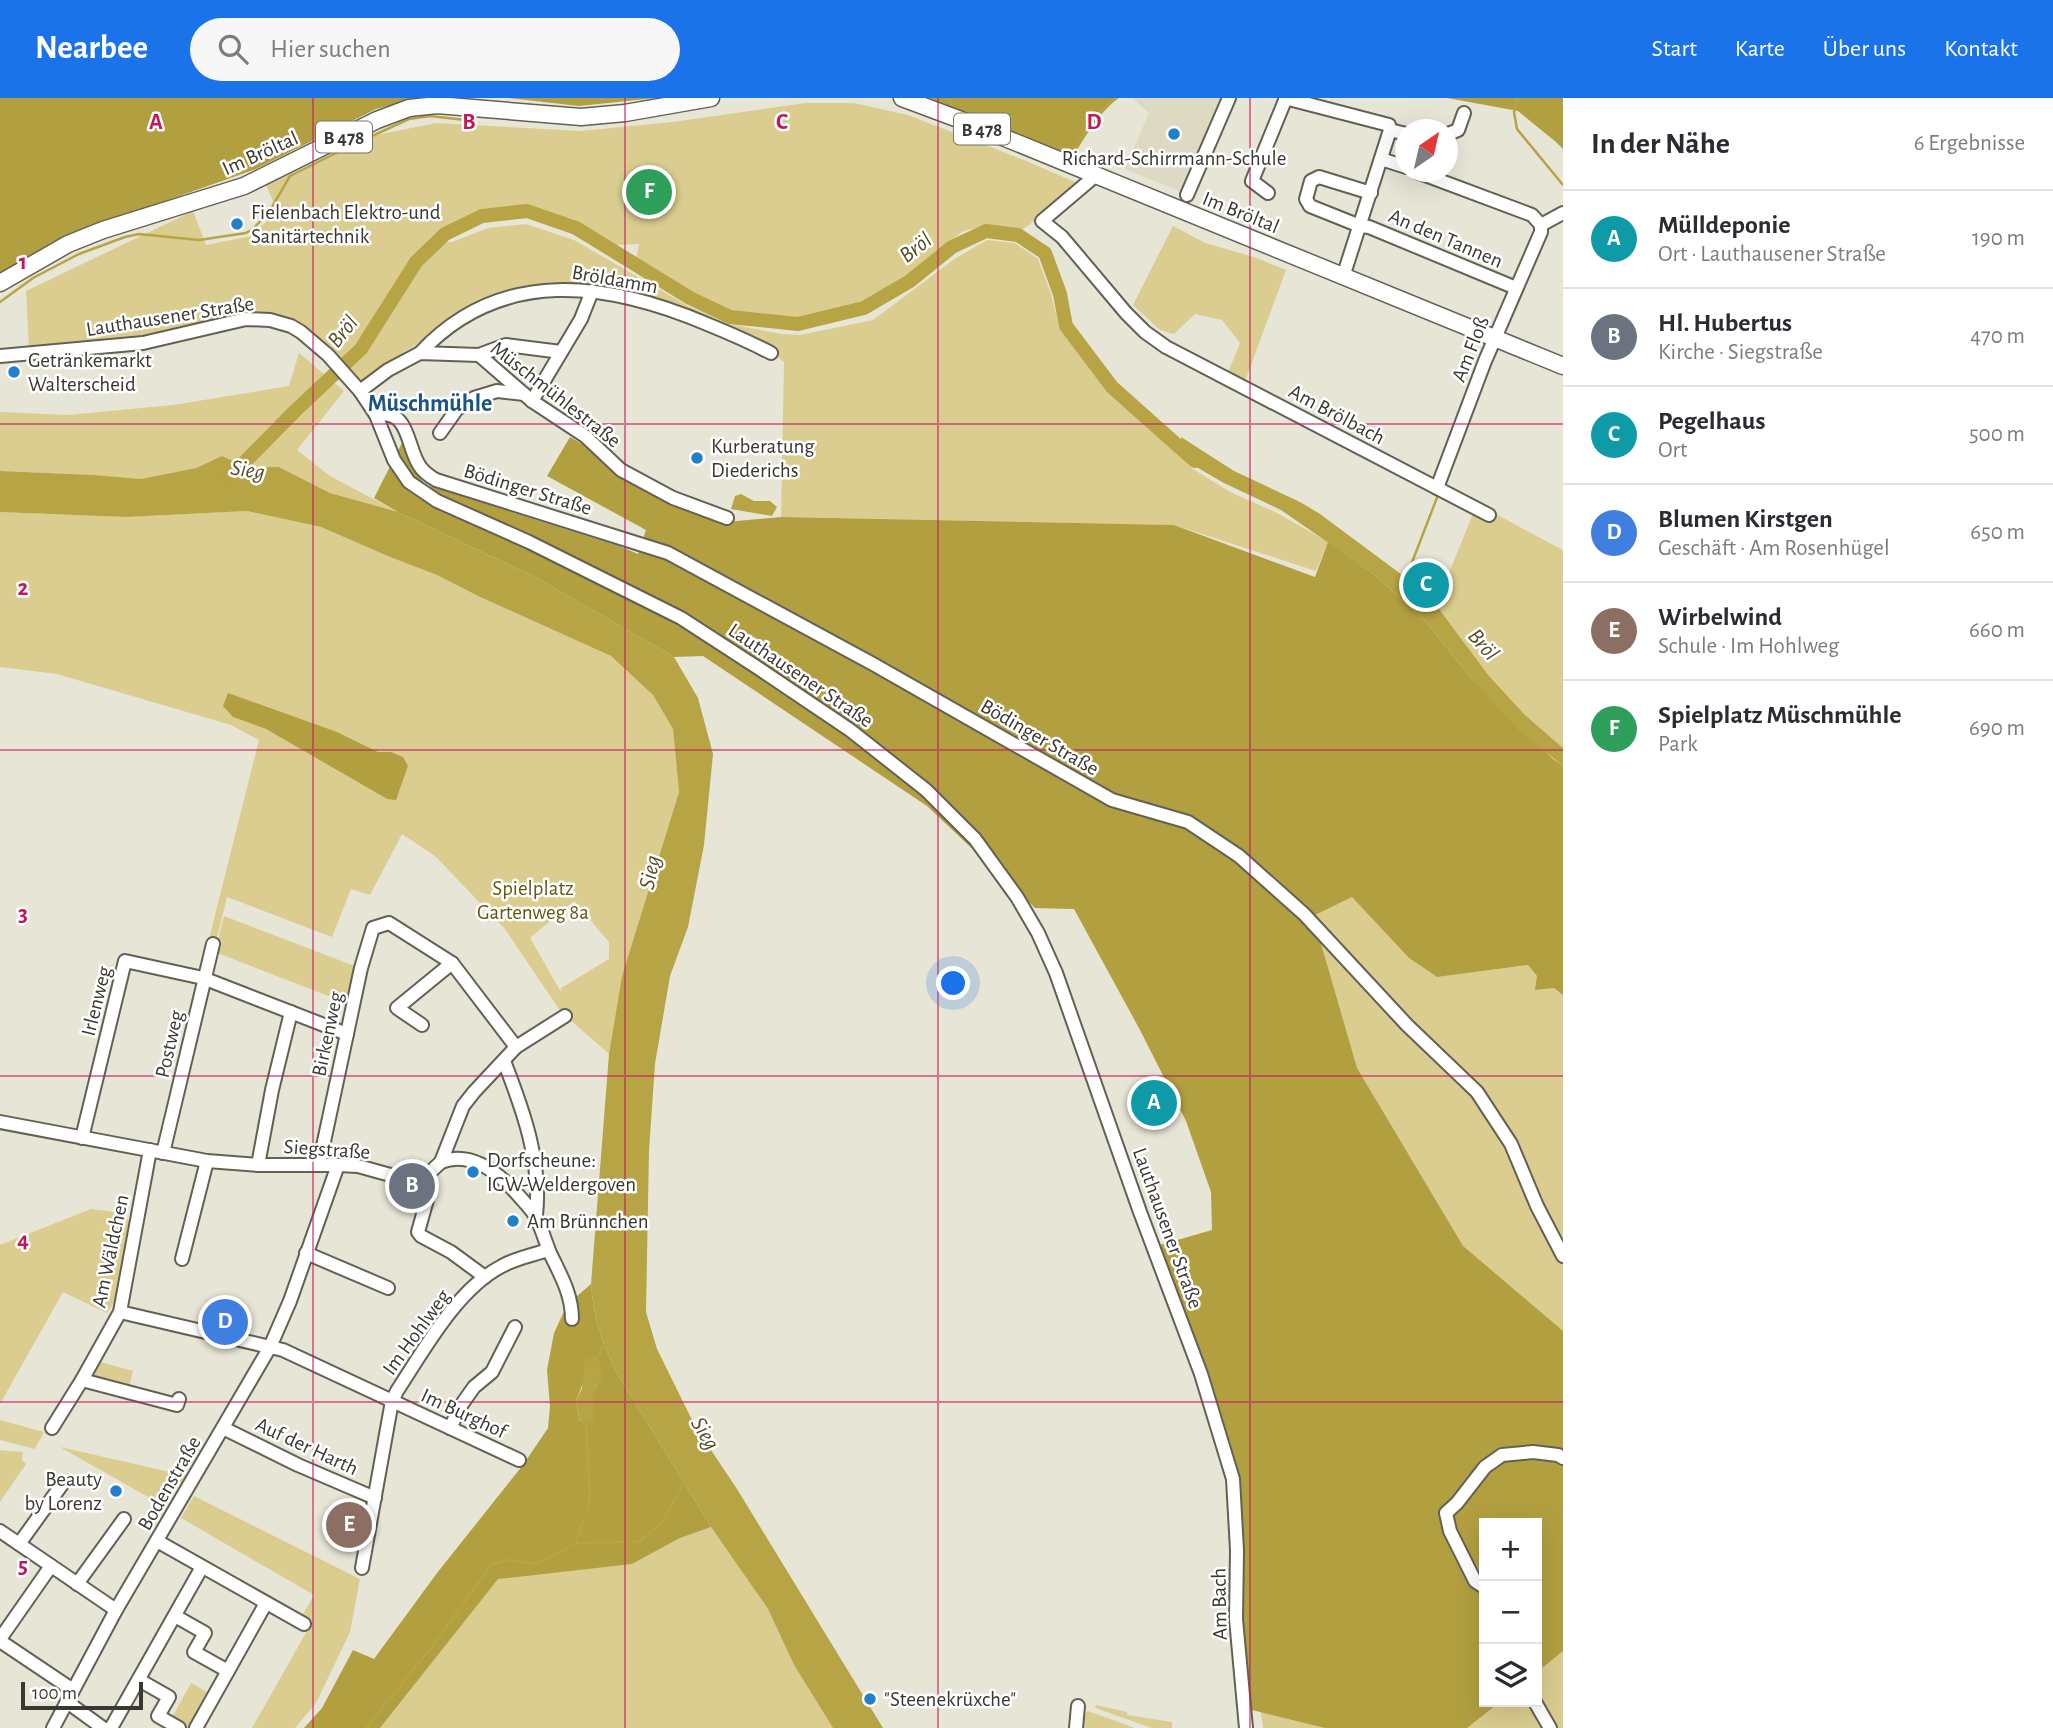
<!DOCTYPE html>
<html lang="de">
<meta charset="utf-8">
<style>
body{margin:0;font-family:"Alegreya Sans",sans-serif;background:#f7f7f7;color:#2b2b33}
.controls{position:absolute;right:21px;bottom:21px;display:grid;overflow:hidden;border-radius:0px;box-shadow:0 7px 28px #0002}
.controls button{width:63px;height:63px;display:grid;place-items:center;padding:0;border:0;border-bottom:2px solid #e1e1e2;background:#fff;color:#2b2b33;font:35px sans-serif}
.compass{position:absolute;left:1395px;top:21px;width:63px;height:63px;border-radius:50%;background:#fff;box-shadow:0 7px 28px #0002;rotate:34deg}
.scale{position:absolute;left:21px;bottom:18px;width:122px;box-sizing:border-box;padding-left:7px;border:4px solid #383731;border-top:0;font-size:19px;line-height:24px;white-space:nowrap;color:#383731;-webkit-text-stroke:5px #fff;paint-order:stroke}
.you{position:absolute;left:954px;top:886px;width:24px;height:24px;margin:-18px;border:5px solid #fff;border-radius:50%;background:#1a73e8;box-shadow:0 0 0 10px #1a73e833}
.badge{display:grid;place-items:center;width:46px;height:46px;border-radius:50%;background:#1a73e8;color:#fff;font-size:23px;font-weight:700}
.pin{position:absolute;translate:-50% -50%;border:4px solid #fff;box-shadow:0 2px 7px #0006}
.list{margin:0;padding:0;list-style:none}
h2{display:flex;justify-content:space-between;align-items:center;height:91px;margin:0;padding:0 28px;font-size:30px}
h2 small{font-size:23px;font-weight:400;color:#7c7c81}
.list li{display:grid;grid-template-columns:46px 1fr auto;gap:21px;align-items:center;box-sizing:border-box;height:98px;padding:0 28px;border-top:2px solid #e1e1e2}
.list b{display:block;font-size:26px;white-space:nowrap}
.list p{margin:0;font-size:23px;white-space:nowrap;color:#7c7c81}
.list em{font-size:23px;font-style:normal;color:#7c7c81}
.icon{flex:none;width:38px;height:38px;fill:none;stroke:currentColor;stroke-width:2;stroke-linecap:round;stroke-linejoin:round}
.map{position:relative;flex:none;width:1563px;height:1630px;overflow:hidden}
header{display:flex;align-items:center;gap:42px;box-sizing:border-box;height:98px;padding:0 35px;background:#1a73e8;color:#fff}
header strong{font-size:33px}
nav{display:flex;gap:38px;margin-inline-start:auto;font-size:24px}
.search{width:490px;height:63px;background:#f7f7f7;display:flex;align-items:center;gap:18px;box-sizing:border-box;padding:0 24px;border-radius:38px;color:#7c7c81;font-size:26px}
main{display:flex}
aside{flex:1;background:#fff}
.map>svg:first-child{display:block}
.built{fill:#ddd9c3}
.green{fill:#dacd8f;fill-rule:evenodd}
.forest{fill:#b29f40;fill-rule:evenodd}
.water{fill:#b7a445}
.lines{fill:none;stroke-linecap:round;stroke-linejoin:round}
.stream{stroke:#b7a445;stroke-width:2.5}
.river{stroke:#b7a445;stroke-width:14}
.minor-casing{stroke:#636154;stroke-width:16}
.major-casing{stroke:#636154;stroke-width:19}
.minor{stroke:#fff;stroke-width:12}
.major{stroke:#fff;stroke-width:16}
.grid{fill:none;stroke:#c2185b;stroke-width:2;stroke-opacity:0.55}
.poi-dot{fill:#2080cc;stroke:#fff;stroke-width:2.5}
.labels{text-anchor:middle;stroke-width:5;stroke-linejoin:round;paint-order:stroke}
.shield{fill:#fff;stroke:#74736f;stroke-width:2}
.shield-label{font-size:19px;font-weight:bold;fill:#383731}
.street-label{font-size:21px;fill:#383731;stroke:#fff}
.poi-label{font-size:21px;fill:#383731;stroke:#fff;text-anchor:start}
.park-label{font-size:21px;fill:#64570f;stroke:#fff}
.water-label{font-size:23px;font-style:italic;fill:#544c24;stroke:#fff}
.quarter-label{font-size:24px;font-weight:bold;fill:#1a5485;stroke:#fff}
.grid-label{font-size:23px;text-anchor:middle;font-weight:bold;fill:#c2185b;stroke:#fff;stroke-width:5;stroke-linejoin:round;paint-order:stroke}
</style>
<header>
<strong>Nearbee</strong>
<div class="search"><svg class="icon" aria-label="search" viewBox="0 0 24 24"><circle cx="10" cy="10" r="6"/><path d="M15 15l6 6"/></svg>Hier suchen</div>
<nav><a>Start</a><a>Karte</a><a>Über uns</a><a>Kontakt</a></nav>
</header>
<main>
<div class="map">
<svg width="1563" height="1630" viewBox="0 0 1563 1630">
<rect width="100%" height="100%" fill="#e7e5d6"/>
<!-- built -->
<path class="built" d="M1133,0h92l-42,95 -58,-24 24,-56z"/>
<!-- green -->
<g class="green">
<path d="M805,5h49l54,12 116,45 58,25 -60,45 -33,-5 -26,6 -59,47 -42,27 -63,15 -67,-6 -96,-54 3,-16 -21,1 -2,4 -37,-23 -52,-17 -47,2 -37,20 -15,11h24l36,-14 38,-4 48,16 114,66 41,18 53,10 18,1 73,-15 83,-62 31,-18 28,3 23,16 13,35 9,36 48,59 85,80 37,23 47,21 51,29 -12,29 -142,-46 -393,-8 3,-155 -15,-12 -84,-38 -123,-25 -99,26 -102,68 -29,-31 -33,-24 -26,-8 -141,23 -103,7 -3,-57 167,-80 13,34 46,-9 25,-26 -11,-25 111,-50 59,-12 144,8 93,-9z"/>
<path d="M1173,128l32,17 49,14 32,13 -42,114 -17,-9 13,-32 -18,-23 -27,-6 -21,20 -14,-4 -27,-25z"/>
<path d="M299,255l45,38 -47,59 33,26 68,36 -68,-19 -51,-26h-32l-25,-11 -26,12 -55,11 -47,-4 -94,-4v-59l68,3 105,-10 116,-19z"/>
<path d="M1477,406l86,46v198l-38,-33 -36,-39 -53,-71z"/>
<path d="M247,413l74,16 69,30 47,18 41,21 133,60 42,39 20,34 6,63 -57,184 -13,78 -48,-42 -56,-83 -70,-73 -33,-22 -32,61 -19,-6 -19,48 -105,-40 -10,41 -7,-3 49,-195 -28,-15 -174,-51 -57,-7v-155l126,5zM233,619l104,15 41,20h13l17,14 -13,33h-8l-121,-70zM574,803l35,41v17l-48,29v4l-31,-54z"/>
<path d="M1352,798l57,62 28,19 91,-12 9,11 -1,14 18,-2 9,7v462l-5,-3h-38l-4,-12c-27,-10 -73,11 -93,32l-18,-6 -20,-10 -3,1c-21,54 -7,81 0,135l75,2 16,-11 3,5 -10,48h18v64h53v-179h-53v59l-4,-3 -29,-56c10,-26 39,-58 66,-65l19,39 27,-14v245h-300l-9,-69 -11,-164 -85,-250 55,-13 7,-8 -5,-32 8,-5 100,-22 43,-57 -66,-22 -63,-65 90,-57 -14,-48z"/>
<path d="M224,818l133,51 -8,37 -134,-52z"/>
<path d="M91,1111c13,2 33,2 40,14l-14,75 -10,15 -44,-21 -63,112v-159z"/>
<path d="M100,1264l33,9 -4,17 -38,-11z"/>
<path d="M0,1322l44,12 -9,17 -35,-9z"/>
<path d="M60,1349l128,29 -3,6 -8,2 -13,22z"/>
<path d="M0,1352l23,2 -1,8 4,4 -26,38z"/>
<path d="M194,1398l166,83 -10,53 -34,71 -21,25h-43l59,-104 -9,-8 12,-21 -133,-77z"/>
<path d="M711,1429l57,82 26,56 39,63h-453l118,-150 134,-14 48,-26z"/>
<path d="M191,1585l18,10 -19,35h-4l-15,-9z"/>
<path d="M1096,1607l31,7v3l45,7v6h-20l-57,-20z"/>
<path d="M1088,1613l47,17h-52l1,-13z"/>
</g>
<!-- forest -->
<g class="forest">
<path d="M0,0h418l-42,11 -120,60 -190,67 -66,37z"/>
<path d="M507,0h149l-77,8z"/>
<path d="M929,0h189c-20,16 -33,39 -46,60z"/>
<path d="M1447,0h116v51l-7,-7 -38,-31z"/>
<path d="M570,339l75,43 81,42 55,-5 393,8 141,52 13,-35 47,33 51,47 46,57 80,79 11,8v229l-9,-7 -19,2 2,-14 -9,-11 -91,12 -28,-19 -57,-61 -39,19 44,152 106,178 100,85v320l-26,21v-149h-53v179h16l-33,26h-142l-77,-19 -14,-231 -74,-233 52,-15 -1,-38 -25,-71 -46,-91 -66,-121 -39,-1 -108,-102 -224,-150 -29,1 -139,-80 -137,-65 -24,-14 29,-57 10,29 13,15 193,61 19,8 8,-24 -99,-54z"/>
<path d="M228,595l109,39 41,20h13l12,5 5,9 -12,34 -9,-1 -121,-70 -33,-12 -10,-11z"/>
<path d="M591,1186c3,35 10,56 25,87l95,156 -31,11 -48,26 -134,15 -118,149h-76l18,-20 31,-58 21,9 63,-86 86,-108 25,-37 2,-22 -3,-36 7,-37 13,-28zM594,1257l3,30 -17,37 -4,-21z"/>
</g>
<!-- water -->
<g class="water">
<path d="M1181,339l53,34 66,31 20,12 101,75 15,16 53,71 36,39 38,33v18l-45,-36 -46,-51 -46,-57 -51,-47 -94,-65 -59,-28 -39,-23z"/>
<path d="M222,358l25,11h32l51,26 68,19 137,65 139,80 24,41 15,56 -9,91 -16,82 -18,49 -15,88 -6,86 -3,162 11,37 38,77 42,63 146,239h-50l-39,-63 -26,-56 -57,-82 -95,-156c-15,-31 -22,-52 -25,-87l18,-230 13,-78 57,-184 -6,-63 -20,-34 -42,-39 -133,-60 -41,-21 -47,-18 -69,-30 -74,-16 -121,6 -126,-5v-41l94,4 47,4 55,-11z"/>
<path d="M741,396l13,7h16l7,6 -5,9 -41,-7 4,-13z"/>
<path d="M594,1257l6,7 3,19 -6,4 -4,10 1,25 -8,5 -6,-3 -4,-21 6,-13 3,-29h6z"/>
</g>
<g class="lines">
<!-- stream -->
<g class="stream">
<path d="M601,0l1,1"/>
<path d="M1518,0l-4,14 3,17 46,56"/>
<path d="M951,10v-10"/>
<path d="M1070,56c14,-20 26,-42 47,-56"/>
<path d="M0,204l33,-24 46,-24 46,-17 14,-3 60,6 47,-7 7,-4 16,-17 21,-36 56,-28 63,-29 21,-3 44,5"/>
<path d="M1402,480l9,-13 27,-70"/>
<path d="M595,1262l9,-15"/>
<path d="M586,1324l4,76 -2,8"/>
<path d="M634,1444h5l23,-20 22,-39"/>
<path d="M576,1445l50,-1"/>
<path d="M366,1630l68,-84 58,-80 17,-4 29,4 38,-21 8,-26"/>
</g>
<!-- river -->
<path class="river" d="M229,380l66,-67 66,-62 55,-87 29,-28 37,-18 45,-5 49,17 114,70 40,19 68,7 66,-16 46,-27 42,-34 34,-16 32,4 27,18 15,41 6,32 46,61 83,74"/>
<defs>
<g id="minor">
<path d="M1285,0l104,27 1,5 -47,147"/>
<path d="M1390,32l16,4"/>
<path d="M1448,36l10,-4 6,-17"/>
<path d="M1381,61l25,8"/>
<path d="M1417,74l115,43 9,10"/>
<path d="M1095,78l-53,45 20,16 64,76 19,19 21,15 323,168"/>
<path d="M1268,95l-16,-12 34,-83"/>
<path d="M1371,95l-52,-16 -8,4 -5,18 4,7 50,20 9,1 147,61"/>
<path d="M1187,97l42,-97"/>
<path d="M420,255c81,-87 188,-71 287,-29 22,9 43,18 64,29"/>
<path d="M479,257l27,-10 55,7"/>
<path d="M0,258l143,-13 103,-24 24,1 21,6 10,6 27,23 32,36 16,24 18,45 15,22 28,19 92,41 152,76 77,50 92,62 76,60 49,49 42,58 21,36 18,40 84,239 61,162 32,105 4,71 -1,69 10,109"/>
<path d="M360,293l28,-21 32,-17 59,2 53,46 53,35 36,34 52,28 54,20"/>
<path d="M532,303l49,-82 11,-28"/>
<path d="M376,317c34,-6 30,30 43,50 4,7 10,11 17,15l232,73 205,111 239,136 76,22 51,34 65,58 103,111 70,67 34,52 26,62 26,50"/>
<path d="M440,335l17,-24 17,-11 23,-7 27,3"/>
<path d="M1437,390l48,-127 56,-129v-7l22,-12"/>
<path d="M422,927l-25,-17 55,-45"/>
<path d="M504,963c19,49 38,101 32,154"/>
<path d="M0,1024l207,39 51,4h80l20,1 36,10 18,1 15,-2 14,-13 22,-56 11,-14 42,-45 49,-31"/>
<path d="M82,1040l43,-177 78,17 144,56"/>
<path d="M163,1055l50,-209"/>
<path d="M441,1064c31,-12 59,12 78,34 6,7 13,14 17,21 6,12 9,24 14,36 10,21 22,41 22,66"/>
<path d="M258,1067l14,-75 19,-78"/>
<path d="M319,1067l42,-197 12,-40 16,-5 63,40 64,84"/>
<path d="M427,1077l3,14 -12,43 3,4 30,16 34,25"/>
<path d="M306,1155l82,35"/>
<path d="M182,1161l25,-98"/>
<path d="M120,1214l163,38 236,110"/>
<path d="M82,1282l95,25 2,-6"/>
<path d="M52,1330l30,-48 38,-68 30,-162"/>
<path d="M223,1330l75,37 77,33"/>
<path d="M450,1330l12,-24 12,-17 18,-15 23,-45"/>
<path d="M0,1433l116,79"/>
<path d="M157,1443l147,83"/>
<path d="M19,1446l44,-61"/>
<path d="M362,1470l30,-167 5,-10c27,-41 60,-102 105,-125 14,-8 31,-11 46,-16"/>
<path d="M77,1486l47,-65"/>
<path d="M1484,1489l-9,-6 -25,-50 -4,-18 11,-10 28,-36 17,-12 31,-3 25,3 5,3"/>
<path d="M175,1518l30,17 -11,19 34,19"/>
<path d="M0,1541l51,-73"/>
<path d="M0,1543l73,49"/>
<path d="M139,1582l30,17 -11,19 21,12"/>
<path d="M67,1604l36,26"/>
<path d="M1535,1604l15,26"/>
<path d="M53,1630l63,-118 154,-263 20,-46 48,-136"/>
<path d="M111,1630l91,-161"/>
<path d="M196,1630l70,-125"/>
<path d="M1076,1630l2,-22"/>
</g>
<g id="major">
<path d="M902,0l59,22 602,246"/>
<path d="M0,185l68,-39 35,-14 141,-44 133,-66 32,-12 28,-3 144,12 44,-4 86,-15"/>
</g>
</defs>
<!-- minor casing -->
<use href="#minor" class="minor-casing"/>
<!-- major casing -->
<use href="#major" class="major-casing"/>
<!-- minor -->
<use href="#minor" class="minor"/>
<!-- major -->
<use href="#major" class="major"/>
</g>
<!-- grid -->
<path class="grid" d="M313,0v1630M625,0v1630M938,0v1630M1250,0v1630M0,326h1563M0,652h1563M0,978h1563M0,1304h1563"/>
<!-- markers -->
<g class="poi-dot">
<circle cx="1174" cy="36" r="7"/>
<circle cx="237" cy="126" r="7"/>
<circle cx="14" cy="274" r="7"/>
<circle cx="697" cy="360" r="7"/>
<circle cx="473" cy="1074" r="7"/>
<circle cx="513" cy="1123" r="7"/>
<circle cx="116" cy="1393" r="7"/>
<circle cx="870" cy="1601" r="7"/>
</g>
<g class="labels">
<!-- shield labels -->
<g class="shield">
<rect x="954" y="15.5" width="56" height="31" rx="5"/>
<rect x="316" y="23.5" width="56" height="31" rx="5"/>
</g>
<g class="shield-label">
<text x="982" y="38">B 478</text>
<text x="344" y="46">B 478</text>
</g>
<!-- street labels -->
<g class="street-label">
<text transform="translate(260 55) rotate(-24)" y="7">Im Bröltal</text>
<text transform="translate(1241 114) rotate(22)" y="7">Im Bröltal</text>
<text transform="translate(1446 140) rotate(23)" y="7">An den Tannen</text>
<text transform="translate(615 181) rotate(10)" y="7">Bröldamm</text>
<text transform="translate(170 218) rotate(-9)" y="7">Lauthausener Straße</text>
<text transform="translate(1470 251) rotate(-68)" y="7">Am Floß</text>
<text transform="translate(556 296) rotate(38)" y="7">Müschmühlestraße</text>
<text transform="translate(1337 316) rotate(28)" y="7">Am Brölbach</text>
<text transform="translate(528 391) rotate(17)" y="7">Bödinger Straße</text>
<text transform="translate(801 577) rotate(34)" y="7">Lauthausener Straße</text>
<text transform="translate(1040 639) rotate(30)" y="7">Bödinger Straße</text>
<text transform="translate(96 903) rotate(-76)" y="7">Irlenweg</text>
<text transform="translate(327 936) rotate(-78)" y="7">Birkenweg</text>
<text transform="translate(169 946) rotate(-77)" y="7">Postweg</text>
<text transform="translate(327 1051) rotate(4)" y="7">Siegstraße</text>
<text transform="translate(1168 1130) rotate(70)" y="7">Lauthausener Straße</text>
<text transform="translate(110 1153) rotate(-78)" y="7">Am Wäldchen</text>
<text transform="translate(416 1234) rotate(-54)" y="7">Im Hohlweg</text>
<text transform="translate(464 1315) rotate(25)" y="7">Im Burghof</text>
<text transform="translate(307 1348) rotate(25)" y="7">Auf der Harth</text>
<text transform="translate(169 1385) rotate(-60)" y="7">Bodenstraße</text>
<text transform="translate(1219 1506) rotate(-91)" y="7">Am Bach</text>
</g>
<!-- poi labels -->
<g class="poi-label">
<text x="1174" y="67" text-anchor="middle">Richard-Schirrmann-Schule</text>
<text x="251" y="121">Fielenbach Elektro-und<tspan x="251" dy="24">Sanitärtechnik</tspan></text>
<text x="28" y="269">Getränkemarkt<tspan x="28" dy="24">Walterscheid</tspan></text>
<text x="711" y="355">Kurberatung<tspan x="711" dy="24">Diederichs</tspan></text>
<text x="487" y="1069">Dorfscheune:<tspan x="487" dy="24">IGW-Weldergoven</tspan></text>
<text x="527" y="1130">Am Brünnchen</text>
<text x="102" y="1388" text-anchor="end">Beauty<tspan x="102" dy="24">by Lorenz</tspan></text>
<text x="884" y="1608">"Steenekrüxche"</text>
</g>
<!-- park labels -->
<g class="park-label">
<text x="533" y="797">Spielplatz<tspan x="533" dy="24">Gartenweg 8a</tspan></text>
</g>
<!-- water labels -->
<g class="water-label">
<text transform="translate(915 149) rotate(-38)" y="8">Bröl</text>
<text transform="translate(342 233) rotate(-51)" y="8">Bröl</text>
<text transform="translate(248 371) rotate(9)" y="8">Sieg</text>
<text transform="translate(1484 546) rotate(49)" y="8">Bröl</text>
<text transform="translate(649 774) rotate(-78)" y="8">Sieg</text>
<text transform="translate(706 1335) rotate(59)" y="8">Sieg</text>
</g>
<!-- quarter labels -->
<g class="quarter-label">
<text x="430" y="313">Müschmühle</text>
</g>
</g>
<g class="grid-label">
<text x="156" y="31">A</text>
<text x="469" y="31">B</text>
<text x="782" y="31">C</text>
<text x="1094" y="31">D</text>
<text x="23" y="171">1</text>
<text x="23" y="497">2</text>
<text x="23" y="823">3</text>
<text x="23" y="1149">4</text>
<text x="23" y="1475">5</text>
</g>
</svg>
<div class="controls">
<button>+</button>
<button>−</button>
<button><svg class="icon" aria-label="layers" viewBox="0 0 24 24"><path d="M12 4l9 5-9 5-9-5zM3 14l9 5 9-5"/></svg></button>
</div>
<svg class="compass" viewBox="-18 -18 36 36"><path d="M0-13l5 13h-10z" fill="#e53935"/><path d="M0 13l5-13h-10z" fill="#7c7c81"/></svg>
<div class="scale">100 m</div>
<div class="you"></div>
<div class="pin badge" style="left:1154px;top:1005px;background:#0f9aa8">A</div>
<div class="pin badge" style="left:412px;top:1088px;background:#6b7280">B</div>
<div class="pin badge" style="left:1426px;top:487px;background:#0f9aa8">C</div>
<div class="pin badge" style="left:225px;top:1224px;background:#3f7fe0">D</div>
<div class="pin badge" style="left:349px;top:1427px;background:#8d6e63">E</div>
<div class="pin badge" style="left:649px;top:94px;background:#2e9e5b">F</div>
</div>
<aside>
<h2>In der Nähe<small>6 Ergebnisse</small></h2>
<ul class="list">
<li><span class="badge" style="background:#0f9aa8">A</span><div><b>Mülldeponie</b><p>Ort · Lauthausener Straße</p></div><em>190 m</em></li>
<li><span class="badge" style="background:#6b7280">B</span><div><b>Hl. Hubertus</b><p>Kirche · Siegstraße</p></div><em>470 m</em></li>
<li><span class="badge" style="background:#0f9aa8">C</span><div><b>Pegelhaus</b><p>Ort</p></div><em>500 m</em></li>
<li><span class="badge" style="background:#3f7fe0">D</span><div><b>Blumen Kirstgen</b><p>Geschäft · Am Rosenhügel</p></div><em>650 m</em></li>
<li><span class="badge" style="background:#8d6e63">E</span><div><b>Wirbelwind</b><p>Schule · Im Hohlweg</p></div><em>660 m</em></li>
<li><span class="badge" style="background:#2e9e5b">F</span><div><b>Spielplatz Müschmühle</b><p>Park</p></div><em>690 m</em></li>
</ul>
</aside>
</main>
